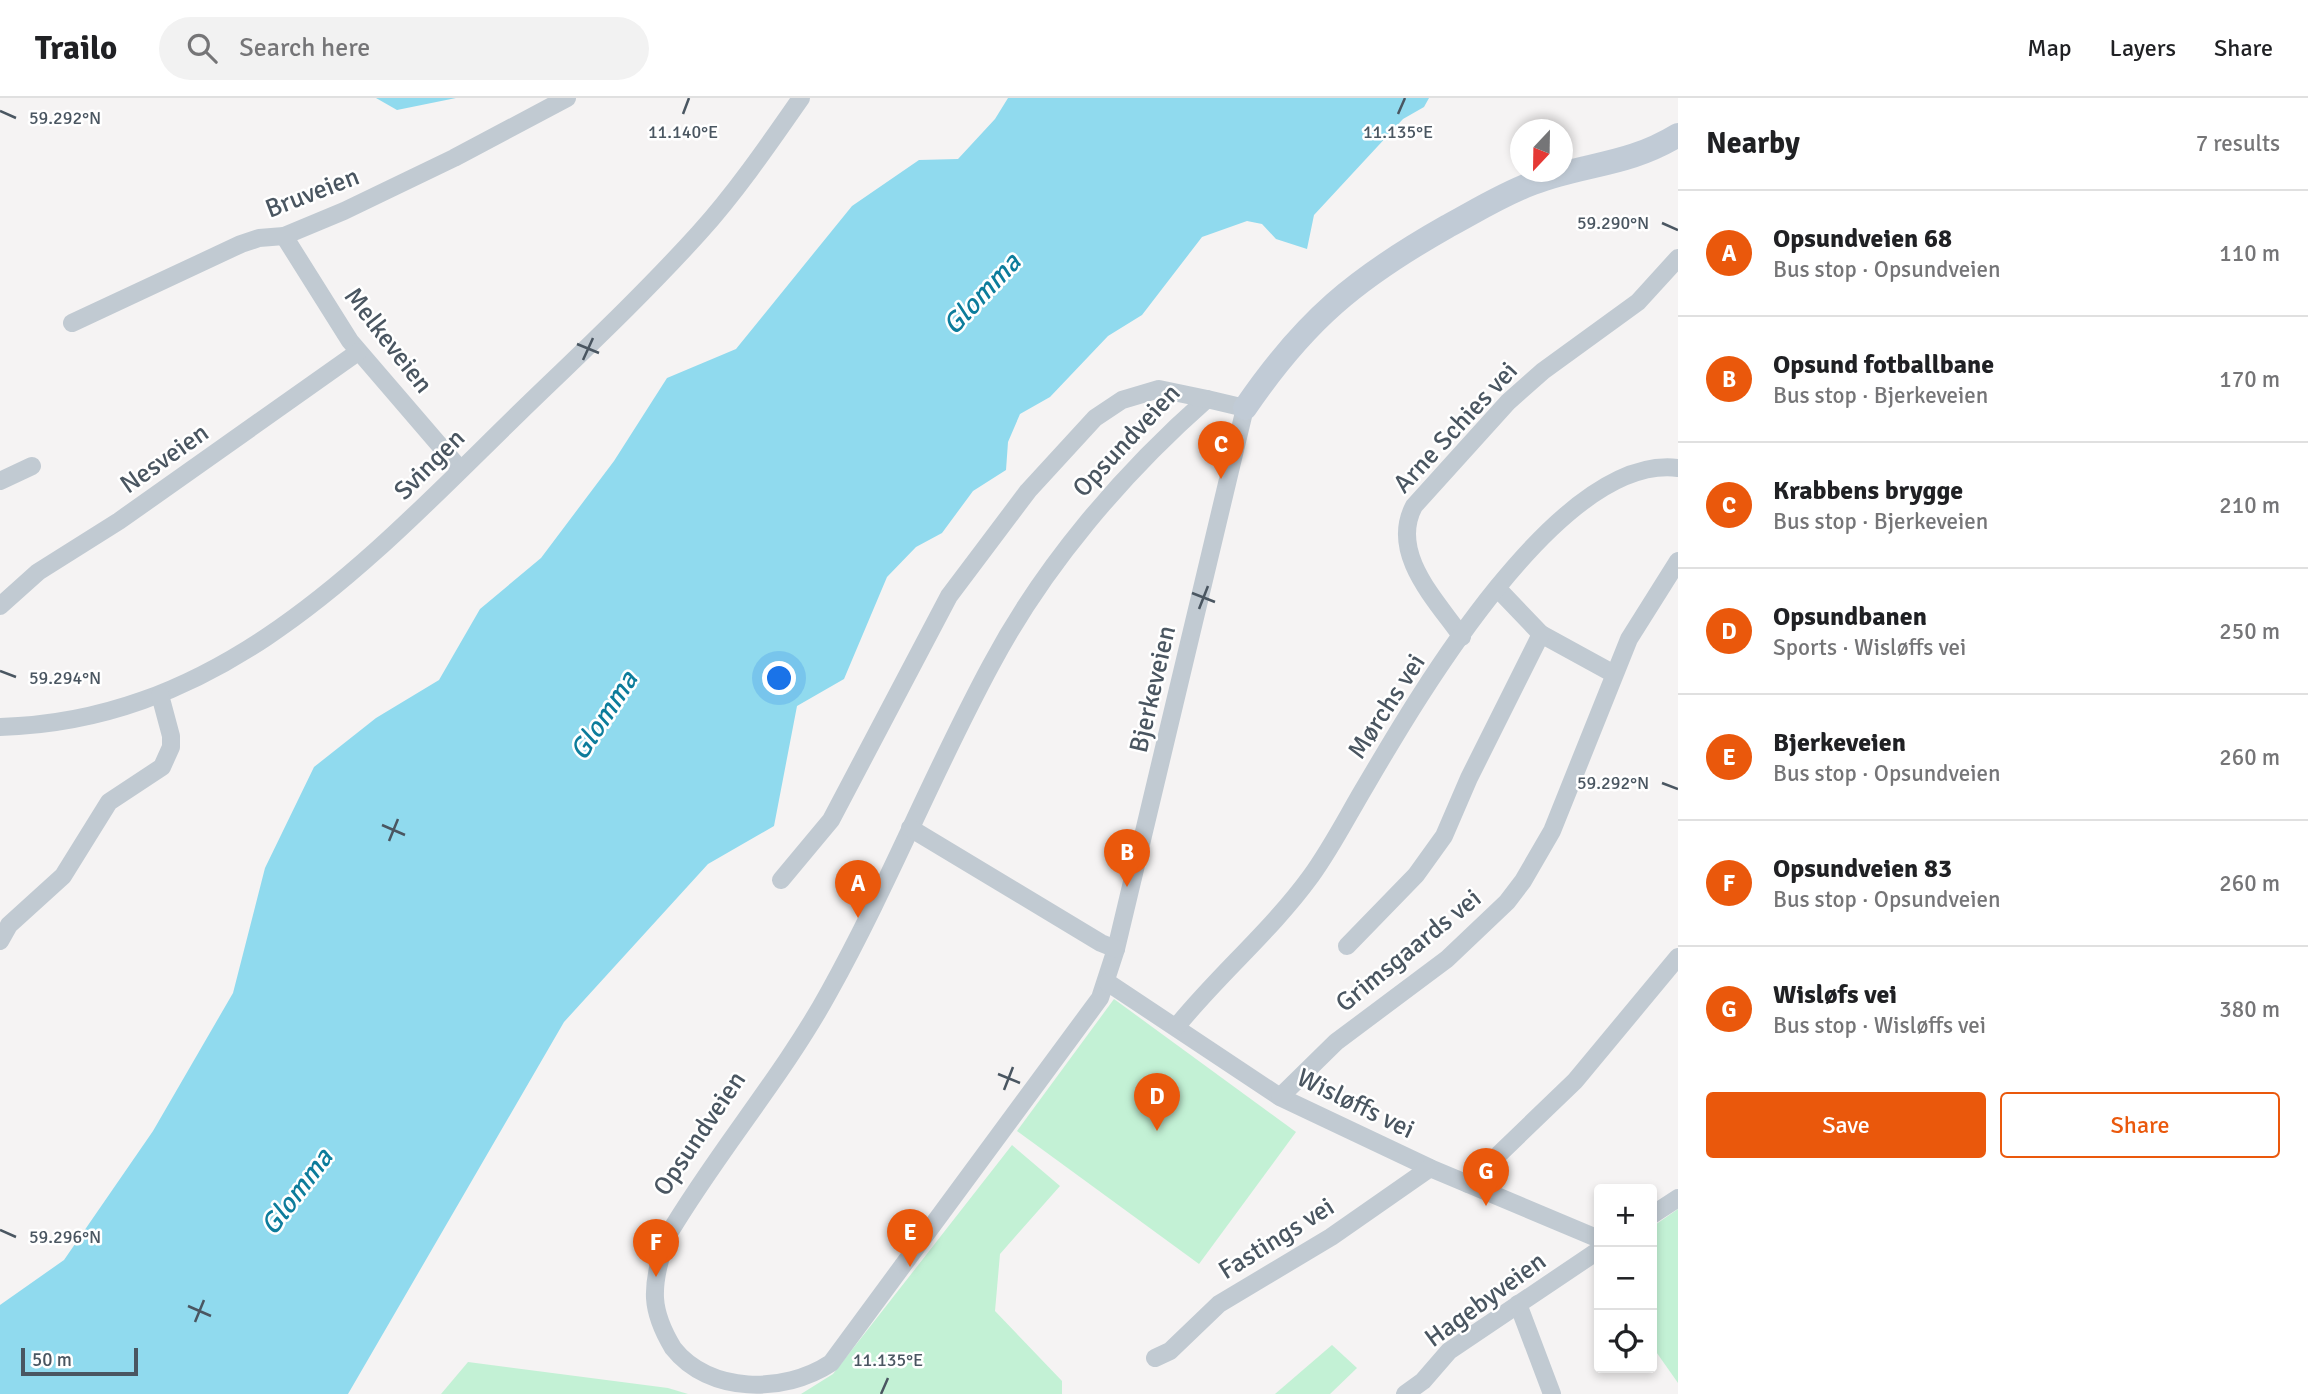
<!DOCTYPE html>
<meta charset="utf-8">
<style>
body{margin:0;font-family:Signika,sans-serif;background:#f2f2f2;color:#202124}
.controls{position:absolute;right:21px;bottom:21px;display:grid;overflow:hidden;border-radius:7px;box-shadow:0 4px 10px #0003}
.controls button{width:63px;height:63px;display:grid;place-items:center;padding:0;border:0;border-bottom:2px solid #e0e0e0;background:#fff;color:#202124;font:35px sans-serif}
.compass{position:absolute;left:1510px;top:21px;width:63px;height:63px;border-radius:50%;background:#fff;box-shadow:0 4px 10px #0003;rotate:202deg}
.scale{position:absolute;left:21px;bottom:18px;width:117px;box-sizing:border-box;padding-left:7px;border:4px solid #4a5661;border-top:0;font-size:19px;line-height:24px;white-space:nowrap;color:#4a5661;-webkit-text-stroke:5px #fff;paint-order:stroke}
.you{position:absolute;left:780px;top:581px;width:24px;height:24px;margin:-18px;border:5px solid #fff;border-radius:50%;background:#1a73e8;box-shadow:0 0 0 10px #1a73e833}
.badge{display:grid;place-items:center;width:46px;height:46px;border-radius:50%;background:#ea580c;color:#fff;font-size:23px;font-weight:700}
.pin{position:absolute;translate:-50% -58px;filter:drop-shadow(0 2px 4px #0008)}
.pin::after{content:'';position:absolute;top:37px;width:24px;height:21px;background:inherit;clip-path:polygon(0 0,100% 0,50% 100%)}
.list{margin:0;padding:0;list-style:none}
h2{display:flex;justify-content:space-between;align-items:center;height:91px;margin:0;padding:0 28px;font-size:30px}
h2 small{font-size:23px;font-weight:400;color:#757577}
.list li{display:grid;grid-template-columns:46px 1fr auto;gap:21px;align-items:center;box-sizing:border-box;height:126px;padding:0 28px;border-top:2px solid #e0e0e0}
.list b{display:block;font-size:26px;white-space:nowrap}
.list p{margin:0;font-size:23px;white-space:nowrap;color:#757577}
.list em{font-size:23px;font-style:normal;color:#757577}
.actions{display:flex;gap:14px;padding:21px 28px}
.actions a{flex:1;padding:16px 0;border:2px solid #ea580c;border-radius:7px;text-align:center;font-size:24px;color:#ea580c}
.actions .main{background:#ea580c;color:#fff}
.icon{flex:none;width:38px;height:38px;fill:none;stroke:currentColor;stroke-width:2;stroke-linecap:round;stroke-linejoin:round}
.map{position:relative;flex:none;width:1678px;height:1296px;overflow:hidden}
header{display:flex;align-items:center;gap:42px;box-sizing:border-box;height:98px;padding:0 35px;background:#fff;border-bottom:2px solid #e0e0e0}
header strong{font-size:33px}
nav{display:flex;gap:38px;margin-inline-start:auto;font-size:24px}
.search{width:490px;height:63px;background:#f2f2f2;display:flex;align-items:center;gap:18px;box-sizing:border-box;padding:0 24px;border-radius:38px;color:#757577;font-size:26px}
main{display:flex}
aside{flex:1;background:#fff}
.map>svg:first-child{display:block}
.green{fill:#c3f1d5}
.water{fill:#90daee}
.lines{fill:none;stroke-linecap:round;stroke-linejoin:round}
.street{stroke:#c1cad2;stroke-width:18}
.secondary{stroke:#c1cbd6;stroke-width:24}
.ticks{fill:none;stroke:#4a5661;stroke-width:2.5}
.labels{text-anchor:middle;stroke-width:5;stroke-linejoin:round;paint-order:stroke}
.street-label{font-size:26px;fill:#4a5661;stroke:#fff}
.water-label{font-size:28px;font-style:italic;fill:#0c7c9b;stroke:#fff}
.ticks-label{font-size:18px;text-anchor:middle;fill:#4a5661;stroke:#fff;stroke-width:5;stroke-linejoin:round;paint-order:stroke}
</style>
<header>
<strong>Trailo</strong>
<div class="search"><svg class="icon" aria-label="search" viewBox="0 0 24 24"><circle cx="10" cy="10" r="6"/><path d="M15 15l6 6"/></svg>Search here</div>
<nav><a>Map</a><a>Layers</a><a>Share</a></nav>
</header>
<main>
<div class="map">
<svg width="1678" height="1296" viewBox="0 0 1678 1296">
<rect width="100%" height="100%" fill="#f5f3f3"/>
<!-- green -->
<g class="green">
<path d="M1114,901l182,133 -97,132 -182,-133z"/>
<path d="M1012,1047l48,41 -60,68 -5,57 67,70v13h-261l32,-20z"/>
<path d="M1678,1111v174l-26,-37v-119z"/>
<path d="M1332,1247l25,23 -27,26h-55z"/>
<path d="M468,1264l200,26 20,6h-247z"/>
</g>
<!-- water -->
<g class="water">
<path d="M376,0h80l-59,12z"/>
<path d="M1008,0h421l-5,9 -21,12 -89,96 -7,34 -31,-10 -14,-15 -15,-3 -45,16 -60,78 -34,21 -58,61 -30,17 -12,28 -2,28 -33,21 -31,42 -26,14 -29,30 -43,102 -47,27 -23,120 -66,38 -144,158 -216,372h-348v-89l64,-45 89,-129 80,-138 32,-125 49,-101 62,-49 63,-38 41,-71 61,-51 73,-97 53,-83 69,-29 116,-143 67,-46 39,-1 37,-40z"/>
</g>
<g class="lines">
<!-- street -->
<g class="street">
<path d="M284,138l66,105 110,128"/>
<path d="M72,225l169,-79 18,-6 25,-2 60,-25 110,-53 113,-60"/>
<path d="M1207,301l38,9 -129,541 -16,49 -269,365c-47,31 -122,31 -158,-15 -9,-15 -17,-32 -18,-50 -1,-21 6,-43 13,-63 49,-83 115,-159 161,-243 59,-106 104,-220 162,-327 53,-100 132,-192 216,-266z"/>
<path d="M0,383l32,-15"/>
<path d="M0,508l38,-34 81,-51 239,-169"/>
<path d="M1541,536l73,40"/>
<path d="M1462,539c-26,-37 -73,-84 -48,-131l94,-104 35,-31 95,-69 40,-44"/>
<path d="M0,629c225,-6 370,-169 519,-314 61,-59 123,-117 180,-180 37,-41 70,-89 102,-135"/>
<path d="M910,730l191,115 15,6"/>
<path d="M781,782l50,-60 118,-224 79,-105 67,-73 27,-18 37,-11 48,10"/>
<path d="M0,843l9,-16 54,-49 46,-74 53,-35 9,-20v-11l-11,-41"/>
<path d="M1347,848l69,-71 28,-39 25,-58 72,-144 -43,-45"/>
<path d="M1107,884l173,115 150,71 169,71"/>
<path d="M1177,928c42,-52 94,-95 134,-150 21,-29 37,-61 55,-91 52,-89 194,-332 312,-317"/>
<path d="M1280,999l56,-55 111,-83 60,-57 16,-21 29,-50 77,-192 49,-78"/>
<path d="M1468,1086l107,-103 103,-124"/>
<path d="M1652,1117l26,-17"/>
<path d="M1518,1206l34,90"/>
<path d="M1155,1260l15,-7 49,-47 112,-67 99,-69"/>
<path d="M1405,1296l18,-13 26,-30 150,-101"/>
</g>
<!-- secondary -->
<path class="secondary" d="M1245,310c60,-88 111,-130 203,-182 28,-15 55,-32 85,-43 53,-20 94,-17 145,-48"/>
</g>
<!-- ticks -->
<path class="ticks" d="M0,13l16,7M683,16l6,-16M1398,16l7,-16M1662,125l16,7M577,246l22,9M583,262l10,-22M1192,495l23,9M1199,511l9,-23M0,573l16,6M1662,685l16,6M382,727l23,10M389,743l9,-22M998,976l22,9M1004,992l9,-23M0,1132l16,7M188,1208l23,10M195,1224l9,-22M881,1296l7,-16"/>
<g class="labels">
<!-- street labels -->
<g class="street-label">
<text transform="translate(312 94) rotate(-21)" y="9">Bruveien</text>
<text transform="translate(389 242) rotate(52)" y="9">Melkeveien</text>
<text transform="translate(1455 329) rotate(-47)" y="9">Arne Schies vei</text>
<text transform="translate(1126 342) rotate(-47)" y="9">Opsundveien</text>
<text transform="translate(164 360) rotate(-35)" y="9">Nesveien</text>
<text transform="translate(429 366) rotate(-45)" y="9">Svingen</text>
<text transform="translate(1152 591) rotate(-77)" y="9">Bjerkeveien</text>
<text transform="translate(1386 608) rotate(-57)" y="9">Mørchs vei</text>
<text transform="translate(1408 852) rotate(-39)" y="9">Grimsgaards vei</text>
<text transform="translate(1356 1005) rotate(26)" y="9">Wisløffs vei</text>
<text transform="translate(699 1035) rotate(-56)" y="9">Opsundveien</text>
<text transform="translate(1276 1140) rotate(-32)" y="9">Fastings vei</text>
<text transform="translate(1485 1201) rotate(-36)" y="9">Hagebyveien</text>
</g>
<!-- water labels -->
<g class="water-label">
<text transform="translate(981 195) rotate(-47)" y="10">Glomma</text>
<text transform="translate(603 617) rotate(-57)" y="10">Glomma</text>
<text transform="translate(296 1093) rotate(-53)" y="10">Glomma</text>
</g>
</g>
<g class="ticks-label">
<text x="65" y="26">59.292°N</text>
<text x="683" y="40">11.140°E</text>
<text x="1398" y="40">11.135°E</text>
<text x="1613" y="131">59.290°N</text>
<text x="65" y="586">59.294°N</text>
<text x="1613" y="691">59.292°N</text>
<text x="65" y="1145">59.296°N</text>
<text x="888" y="1268">11.135°E</text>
</g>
</svg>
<div class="controls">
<button>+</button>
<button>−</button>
<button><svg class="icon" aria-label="locate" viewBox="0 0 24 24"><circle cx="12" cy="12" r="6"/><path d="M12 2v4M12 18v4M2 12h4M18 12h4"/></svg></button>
</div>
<svg class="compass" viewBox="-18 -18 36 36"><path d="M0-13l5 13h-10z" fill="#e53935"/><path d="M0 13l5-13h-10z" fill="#757577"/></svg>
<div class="scale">50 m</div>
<div class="you"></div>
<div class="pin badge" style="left:858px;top:820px">A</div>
<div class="pin badge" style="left:1127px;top:789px">B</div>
<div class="pin badge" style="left:1221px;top:381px">C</div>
<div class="pin badge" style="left:1157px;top:1033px">D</div>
<div class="pin badge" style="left:910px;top:1169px">E</div>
<div class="pin badge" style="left:656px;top:1179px">F</div>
<div class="pin badge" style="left:1486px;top:1108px">G</div>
</div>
<aside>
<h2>Nearby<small>7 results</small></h2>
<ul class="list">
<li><span class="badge">A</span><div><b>Opsundveien 68</b><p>Bus stop · Opsundveien</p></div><em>110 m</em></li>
<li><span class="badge">B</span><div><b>Opsund fotballbane</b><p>Bus stop · Bjerkeveien</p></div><em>170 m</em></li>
<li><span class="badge">C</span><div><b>Krabbens brygge</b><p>Bus stop · Bjerkeveien</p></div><em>210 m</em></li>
<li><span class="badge">D</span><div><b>Opsundbanen</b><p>Sports · Wisløffs vei</p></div><em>250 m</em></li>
<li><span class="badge">E</span><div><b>Bjerkeveien</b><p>Bus stop · Opsundveien</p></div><em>260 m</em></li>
<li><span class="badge">F</span><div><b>Opsundveien 83</b><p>Bus stop · Opsundveien</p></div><em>260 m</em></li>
<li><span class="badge">G</span><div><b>Wisløfs vei</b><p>Bus stop · Wisløffs vei</p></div><em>380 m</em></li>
</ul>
<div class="actions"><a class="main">Save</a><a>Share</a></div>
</aside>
</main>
